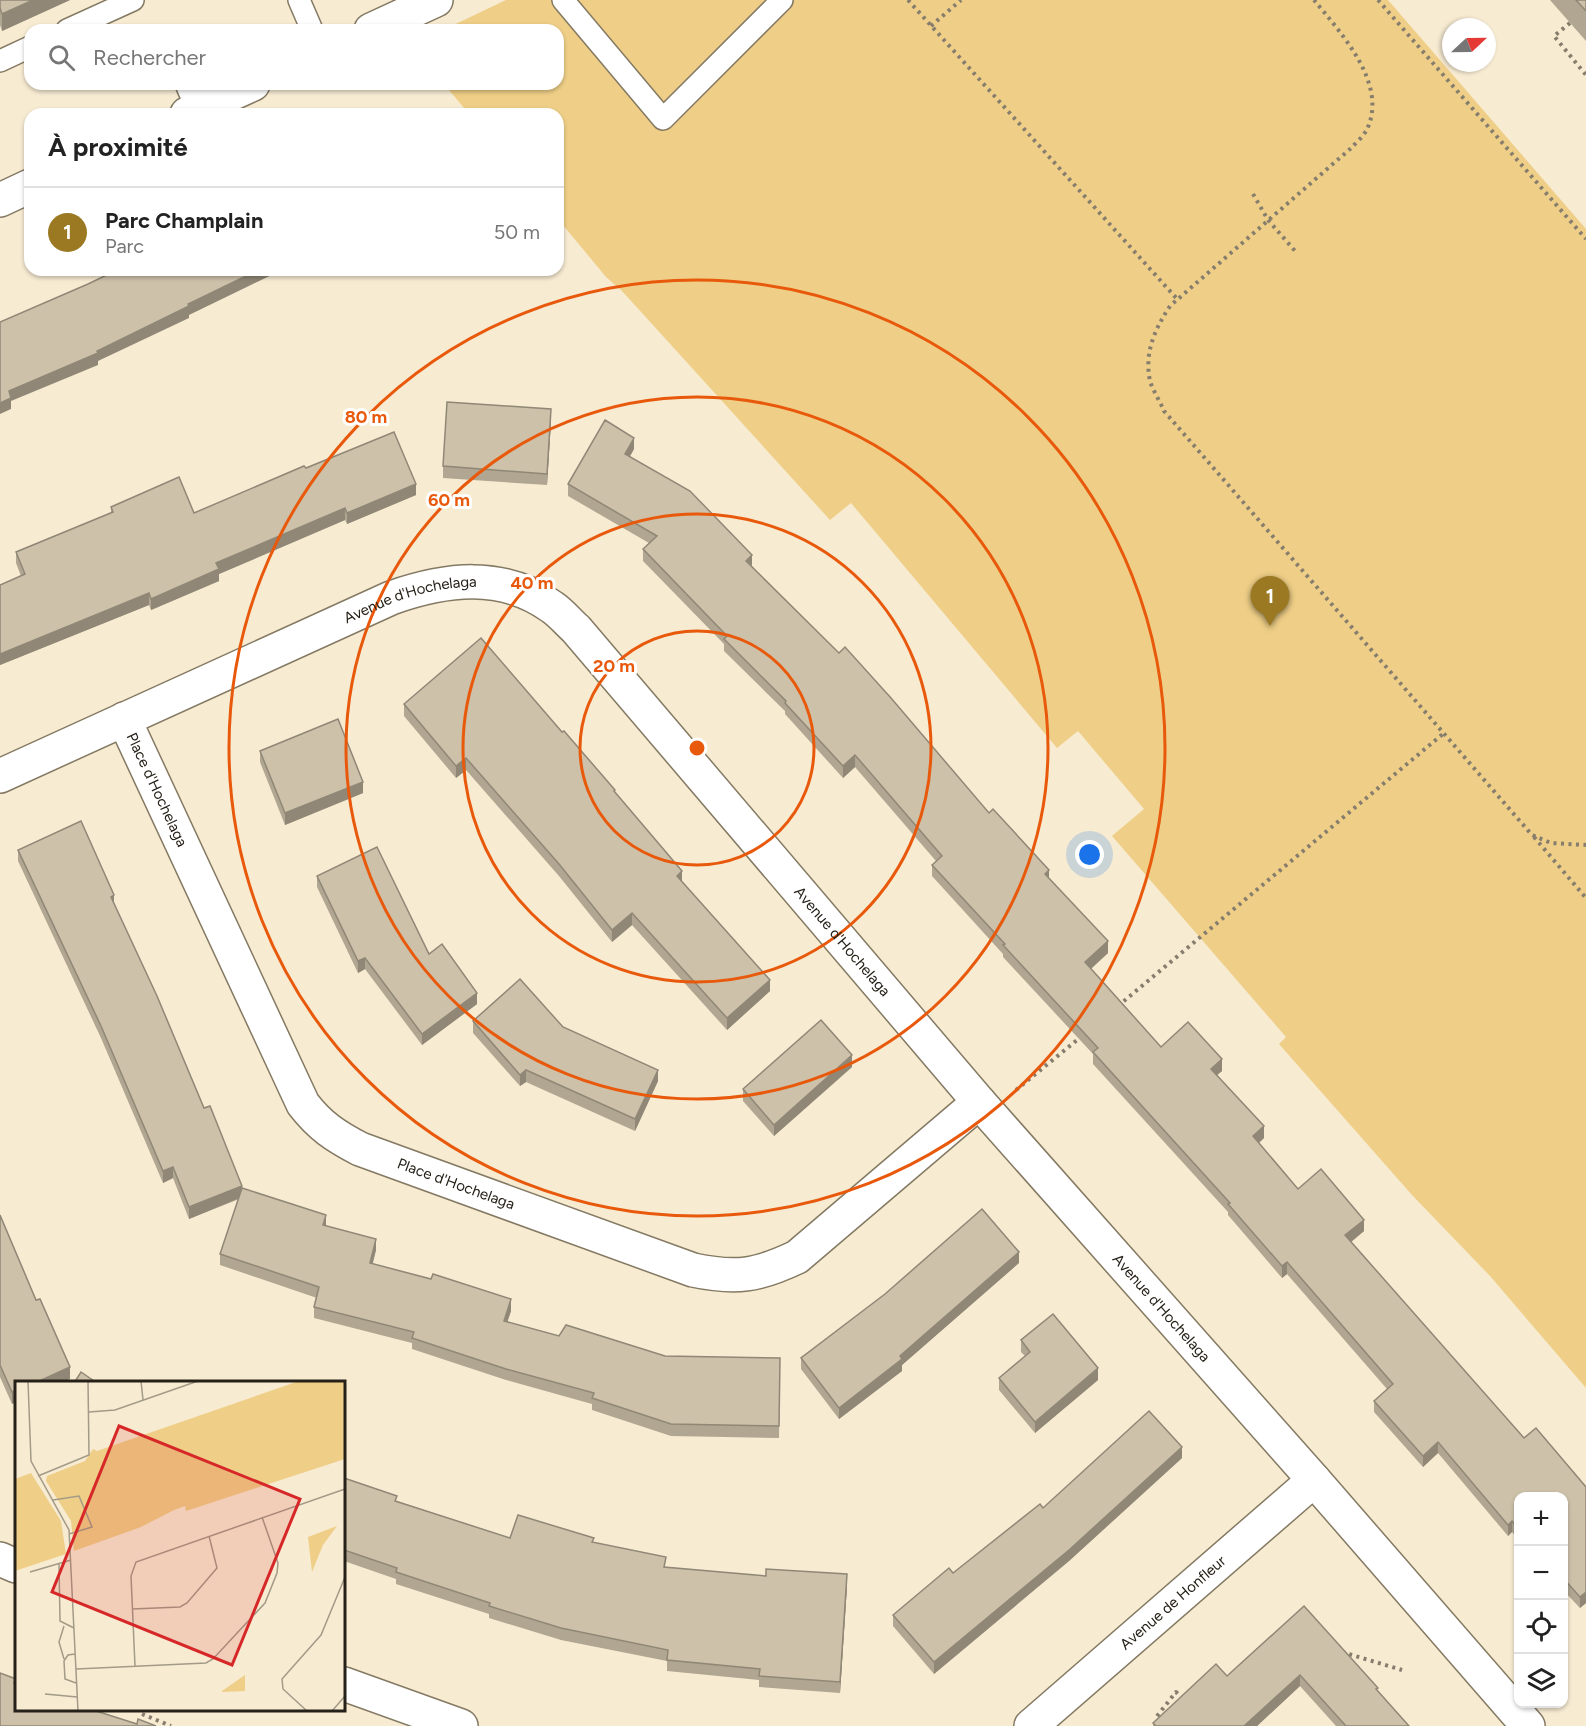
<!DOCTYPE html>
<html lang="fr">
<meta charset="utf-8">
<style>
body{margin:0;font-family:Figtree,sans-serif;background:#f6f6f6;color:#222}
.controls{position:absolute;right:18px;bottom:18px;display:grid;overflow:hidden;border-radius:12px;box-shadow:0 2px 4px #0004}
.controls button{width:54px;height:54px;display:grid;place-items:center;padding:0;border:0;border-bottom:2px solid #e0e0e0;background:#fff;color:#222;font:30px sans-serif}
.compass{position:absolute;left:1442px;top:18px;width:54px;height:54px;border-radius:50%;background:#fff;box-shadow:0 2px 4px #0004;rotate:68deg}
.you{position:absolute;left:1090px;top:855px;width:21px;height:21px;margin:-15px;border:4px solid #fff;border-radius:50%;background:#1a73e8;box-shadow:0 0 0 9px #1a73e833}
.badge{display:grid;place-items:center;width:39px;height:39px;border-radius:50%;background:#9b7923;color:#fff;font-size:20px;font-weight:700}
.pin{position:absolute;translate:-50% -50px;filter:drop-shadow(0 2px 3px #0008)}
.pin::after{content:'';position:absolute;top:32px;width:21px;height:18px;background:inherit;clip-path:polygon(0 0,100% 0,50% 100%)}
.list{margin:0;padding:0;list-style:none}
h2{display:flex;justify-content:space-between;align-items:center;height:78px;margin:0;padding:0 24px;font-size:26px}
h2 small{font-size:20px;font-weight:400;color:#767676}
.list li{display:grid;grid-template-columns:39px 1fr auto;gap:18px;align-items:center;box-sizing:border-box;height:90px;padding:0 24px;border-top:2px solid #e0e0e0}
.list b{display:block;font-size:22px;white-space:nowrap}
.list p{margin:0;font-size:20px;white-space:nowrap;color:#767676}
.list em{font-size:20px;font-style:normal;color:#767676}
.icon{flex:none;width:33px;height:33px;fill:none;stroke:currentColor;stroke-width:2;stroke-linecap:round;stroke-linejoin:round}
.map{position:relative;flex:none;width:1586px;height:1726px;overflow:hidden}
.search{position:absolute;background:#fff;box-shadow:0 2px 4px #0004;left:24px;top:24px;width:540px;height:66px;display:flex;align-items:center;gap:15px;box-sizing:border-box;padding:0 21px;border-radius:18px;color:#767676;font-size:22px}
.panel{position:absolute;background:#fff;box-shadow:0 2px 4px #0004;left:24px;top:108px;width:540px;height:168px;border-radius:18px}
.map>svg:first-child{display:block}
.green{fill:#efcf87}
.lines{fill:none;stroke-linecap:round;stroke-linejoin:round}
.lane-casing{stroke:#847962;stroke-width:24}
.street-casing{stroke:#847962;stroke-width:36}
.path{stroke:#867d6d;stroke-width:4;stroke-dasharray:3 4.5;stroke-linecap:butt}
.lane{stroke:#fff;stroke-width:21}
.street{stroke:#fff;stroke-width:33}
.wall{fill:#b0a691}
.shaded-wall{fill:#908776}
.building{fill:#cdc1a9;stroke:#908776;stroke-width:1.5}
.ring{fill:none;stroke:#e8590c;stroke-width:3}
.labels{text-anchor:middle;stroke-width:6;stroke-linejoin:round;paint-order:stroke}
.street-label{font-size:15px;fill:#262118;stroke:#fff}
.inset-road{fill:none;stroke:#a39a88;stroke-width:1.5}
.view{fill:#d62828;fill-opacity:0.15;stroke:#d62828;stroke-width:3}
.inset-edge{fill:none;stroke:#262118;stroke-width:3}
.centre{fill:#e8590c;stroke:#fff;stroke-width:3}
.ring-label{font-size:18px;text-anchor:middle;font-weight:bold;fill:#e8590c;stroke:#fff;stroke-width:6;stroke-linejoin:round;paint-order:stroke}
</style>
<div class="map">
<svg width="1586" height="1726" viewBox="0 0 1586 1726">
<rect width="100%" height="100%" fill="#f7ebd2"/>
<!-- green -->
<path class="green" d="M506,0h882l198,229v1159l-96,-112 -78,-81 -133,-151 7,-7 -174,-201 32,-27 -66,-78 -21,17 -206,-245 -21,17 -208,-229 -16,-14 -48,-58v-105h-89l-25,-30h114v-54h-115z"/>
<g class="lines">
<defs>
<g id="lane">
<path d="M299,0l13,30"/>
<path d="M563,0l100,119 119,-119"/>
<path d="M67,30l66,-30"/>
<path d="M0,61l30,-14"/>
<path d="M186,84l11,26"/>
</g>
<g id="street">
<path d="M371,30l65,-30"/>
<path d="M187,114l66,-30"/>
<path d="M0,200l30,-14"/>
<path id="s1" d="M124,719l179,385c17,22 32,32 57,45l333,121c43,9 64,6 104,-13l182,-155"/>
<path id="s2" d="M0,776l391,-178c54,-19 111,-27 161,9 9,6 16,15 24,22l403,473 335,378 214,246"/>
<path d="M0,1559l16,7"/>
<path d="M344,1684l117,42"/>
<path id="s3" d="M1031,1726l283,-246"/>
</g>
</defs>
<!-- lane casing -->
<use href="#lane" class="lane-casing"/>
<!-- street casing -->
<use href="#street" class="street-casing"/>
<!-- path -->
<g class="path">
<path d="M908,0l270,300"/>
<path d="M1314,0c26,32 73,82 54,127 -3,8 -12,16 -18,22l-180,157c-15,23 -26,46 -20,75 3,10 10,20 14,30l368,424 19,8 35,2"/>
<path d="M1378,0l208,239"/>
<path d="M1570,23l-16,13 32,39"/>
<path d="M931,26l30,-26"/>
<path d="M1253,194l15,26 28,32"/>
<path d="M1534,837l52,61"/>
<path d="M1118,1006l326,-273"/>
<path d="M1016,1090l66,-54"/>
<path d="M1342,1652l60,18"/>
<path d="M142,1714l29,12"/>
<path d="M1157,1716l19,-24 8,8"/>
</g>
<!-- lane -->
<use href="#lane" class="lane"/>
<!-- street -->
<use href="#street" class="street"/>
</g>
<!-- wall -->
<g class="wall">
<path d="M0,0h70l-68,31 -2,-6z"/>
<path d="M1550,0h36v41z"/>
<path d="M551,421l-4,64 -104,-7v-12z"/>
<path d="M634,449l-4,7 122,110 237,247 60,65 59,75 -17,16 70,78 61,24 -5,4 47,63 -5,5 39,46 66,42 -13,11 173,196 62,49v116l-6,5 -17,-18v-93h-45v42l-6,-7 -4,4 -70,-83 -15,14 -49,-55v-11l13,-12 -100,-115 -5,4 -54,-63v-3l-135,-148v-10l-90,-97v-3l-71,-78v-11l4,-4 -81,-94 -12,11 -58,-64v-3l-61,-60v-7l-81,-83v-12l6,-6 -81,-47v-12z"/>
<path d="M306,468l110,27 -69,29 -2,-4 -126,54v7l-68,29 -2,-5 -149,60v-80l21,-9 -5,-13v-11l95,-39v-6l83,6z"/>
<path d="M404,704l158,28 53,60 67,90 88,109 -43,39 -95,-105 -20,17 -53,-66 -93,-106 -10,8 -52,-62z"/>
<path d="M260,751l103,42 -78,32 -25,-63z"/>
<path d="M18,850l96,55 90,203 38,80 84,38 50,24 -4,14 139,47 -4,11 52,14 106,20 115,2 -1,80 -108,-2 -79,-26v-6l-86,-24 -94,-31v-6l-98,-25v-11l3,-9 -97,-33v-11l19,-55 -50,20 -16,-41 -10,5 -62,-145 -83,-177z"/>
<path d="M317,876l112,78 48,50 -55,41 -57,-76 -7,4 -41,-86z"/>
<path d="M473,1021l185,60 -23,50 -109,-49 -6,4 -47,-53z"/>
<path d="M852,1067l-78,69 -31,-35v-12z"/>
<path d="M0,1215l70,164 -9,4h-45v19l-4,2 -12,-27z"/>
<path d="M1019,1263l-117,102v6l-63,48 -38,-50v-11z"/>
<path d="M1021,1340l77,40 -63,53 -36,-43v-12l26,-22 -4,-4z"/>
<path d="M1182,1458l-113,103 -135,113 -41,-48v-11l60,-42 90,-65z"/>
<path d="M344,1478l53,23 113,37 84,4 72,25 181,19 -7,107 -81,-6v-7l-92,-9v-10l-106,-21 -72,-22v-4l-93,-30v-5l-52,-18z"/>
<path d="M1304,1606l74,85 31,35h-73l-36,-40 -43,40h-104v-3l74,-47z"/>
</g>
<!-- shaded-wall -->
<g class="shaded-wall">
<path d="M33,0h37l-68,31v-17z"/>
<path d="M258,270h24l-93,45v3l-91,43v4l-87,36v8l-11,5v-11l9,-12 88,-40 91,-47z"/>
<path d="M551,409v12l-4,64v-11z"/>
<path d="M634,438v11l-9,16v-11z"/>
<path d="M416,484v11l-69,29v-11z"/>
<path d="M345,508v12l-126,54v7l-68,29v-11l65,-36z"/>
<path d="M752,555v11l-6,-5z"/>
<path d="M149,593v12l-149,60v-11z"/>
<path d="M855,755v12l-12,11v-12z"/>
<path d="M466,758v12l-10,8v-12z"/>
<path d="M363,782v11l-78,32v-12z"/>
<path d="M1049,870v11l-4,-7z"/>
<path d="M682,871v12l-5,-7z"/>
<path d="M114,895v12l-3,-10z"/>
<path d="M632,913v12l-20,17v-12z"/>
<path d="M1108,941v12l-23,21v-12z"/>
<path d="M365,958v11l-7,4v-12z"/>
<path d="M770,980v11l-43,39v-12z"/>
<path d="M477,993v11l-55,41v-11z"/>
<path d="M852,1055v12l-78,69v-11z"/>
<path d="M1222,1059v12l-11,9v-11z"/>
<path d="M526,1070v12l-6,4v-11z"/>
<path d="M658,1070v11l-23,50v-12z"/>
<path d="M1264,1126v12l-11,10v-12z"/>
<path d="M173,1167v11l-10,5v-12z"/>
<path d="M242,1186v11l-53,22v-12z"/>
<path d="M326,1215v12l-3,-2z"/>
<path d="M1364,1220v11l-19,16v-12z"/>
<path d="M376,1239v11l-6,25v-12z"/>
<path d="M1019,1252v11l-117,102v6l-63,48v-11z"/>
<path d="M1287,1262v12l-5,4v-12z"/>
<path d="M511,1299v12l-7,21v-11z"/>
<path d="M70,1367v12l-9,4h-26z"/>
<path d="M1098,1368v12l-63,53v-11z"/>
<path d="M16,1390v12l-4,2v-12z"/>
<path d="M1438,1442v11l-15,14v-11z"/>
<path d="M1182,1447v11l-113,103 -135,113v-12z"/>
<path d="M1512,1521v11l-4,4v-11z"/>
<path d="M847,1574v12l-7,107v-11z"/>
<path d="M1586,1591v12l-6,5v-11z"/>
<path d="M1300,1675v11l-43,40h-13z"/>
</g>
<!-- building -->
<g class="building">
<path d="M0,0h33l-31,14 -2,-6z"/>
<path d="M1576,0h10v11z"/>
<path d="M117,270h141l-70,34 1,2 -92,45 1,2 -89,38 2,7 -11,5v-81l88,-38z"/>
<path d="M447,402l104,7 -4,65 -104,-8z"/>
<path d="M605,420l29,18 -9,16 65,37 62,64 -6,6 93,92 6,-6 46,51 98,115 4,-4 56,61 -4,4 63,67 -23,21 76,85 27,-25 34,37 -11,10 53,57 -11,10 45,53 23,-20 43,51 -19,15 179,203 12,-10 50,59v105l-6,5 -17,-19v-81h-45v31l-6,-7 -4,4 -70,-83 -15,14 -49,-55 19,-17 -106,-122 -5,4 -54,-62 2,-1 -137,-151 5,-4 -95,-103 2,-1 -73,-79 10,-9 -87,-101 -12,11 -58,-63 1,-2 -62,-62 3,-3 -84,-87 14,-13 -89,-52z"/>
<path d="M394,432l22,52 -69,29 -2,-5 -129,55 3,6 -68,30 -2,-6 -149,61v-69l25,-11 -9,-22 97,-40 -2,-5 68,-30 15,36 110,-47 2,2z"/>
<path d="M481,638l81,94 2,-1 51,59 -1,1 68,80 -5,5 93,104 -43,38 -95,-105 -20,17 -53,-66 -93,-106 -10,8 -52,-62z"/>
<path d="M338,719l25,63 -78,31 -25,-62z"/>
<path d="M81,821l33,74 -3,2 46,99 47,112 6,-2 32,80 -53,21 -16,-40 -10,4 -62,-145 -83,-176z"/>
<path d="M377,847l52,107 13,-10 35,49 -55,41 -57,-76 -7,3 -41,-85z"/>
<path d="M520,979l43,48 95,43 -23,49 -109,-49 -6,5 -47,-54z"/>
<path d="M821,1020l31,35 -78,70 -31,-36z"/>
<path d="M242,1188l84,27 -3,10 53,14 -6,24 61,16 2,-5 78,25 -7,22 55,15 7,-11 99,31 115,2 -1,68 -108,-2 -79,-26 2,-5 -88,-24 -94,-31 2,-6 -100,-25 5,-20 -99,-33z"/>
<path d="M982,1209l37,43 -119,104 2,3 -63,49 -38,-50 84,-64z"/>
<path d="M0,1215l36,85 4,-1 30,68 -35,16h-19v7l-4,2 -12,-27z"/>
<path d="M1053,1314l45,54 -63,54 -36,-44 31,-26 -9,-12z"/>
<path d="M81,1372l16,11h-23z"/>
<path d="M1149,1411l33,36 -113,103 -135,112 -41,-47 56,-47 4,5 87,-69 3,4z"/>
<path d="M344,1478l53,18 -2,5 115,37 8,-23 76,23 -2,4 74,15 -2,10 102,9v-7l81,5 -7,108 -81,-6 1,-7 -93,-9 1,-10 -107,-22 -72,-22 1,-3 -94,-31 1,-4 -53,-18z"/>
<path d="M1304,1606l74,82 -2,1 33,37h-63l-46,-51 -56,51h-88l-3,-3 63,-59 11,12z"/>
<path d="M0,1673l16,6 -2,4 2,1v26h77l44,14 1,-5 18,7h-156z"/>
</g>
<!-- distance rings -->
<g class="ring">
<circle cx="697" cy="748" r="117"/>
<circle cx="697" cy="748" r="234"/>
<circle cx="697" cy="748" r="351"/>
<circle cx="697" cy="748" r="468"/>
</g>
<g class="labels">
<!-- street labels -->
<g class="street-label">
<text dy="5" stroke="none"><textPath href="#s2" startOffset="448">Avenue d'Hochelaga</textPath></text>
<text dy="5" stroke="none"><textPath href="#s1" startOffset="78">Place d'Hochelaga</textPath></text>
<text dy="5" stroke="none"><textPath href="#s2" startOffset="1041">Avenue d'Hochelaga</textPath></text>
<text dy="5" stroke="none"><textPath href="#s1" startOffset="600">Place d'Hochelaga</textPath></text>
<text dy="5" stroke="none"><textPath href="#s2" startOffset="1527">Avenue d'Hochelaga</textPath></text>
<text dy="5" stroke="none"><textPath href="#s3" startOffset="188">Avenue de Honfleur</textPath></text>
</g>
</g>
<!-- overview -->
<g transform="translate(15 1381)">
<rect width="330" height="330" fill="#f7ebd2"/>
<path d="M284,0h46v78l-159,52 -1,-5 -11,4 -33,17 -67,24 -3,-30 -25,-40 1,-5 38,-15 8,-12 4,2zM16,92l30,48 5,33 -51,17v-92zM322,145l-14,19 -11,27 -4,-35zM230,294v16l-23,1v-1z" fill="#efcf87"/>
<path class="inset-road" d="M13,0l3,80 38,69 9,181M126,0l2,19M74,31l26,-2 83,-29M23,95l51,-21 -1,-74M38,119l26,-4 13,31 -23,7M44,182l1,58 14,7M15,191l41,-12M117,228l48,-2 7,-4 30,-35 -8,-32M49,245l-5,16 5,17M60,273l-7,1 -4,6 1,18 11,4M120,285l-4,-90 5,-14 209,-73M61,288l130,-6 7,-4 52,-56 12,-30 1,-10 -16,-46M30,313l32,3M292,330l-24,-22 -1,-10 39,-44 24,-58M317,330l13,-15"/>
<path class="view" d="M104,45l181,73 -68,166 -180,-73z"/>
<rect width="330" height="330" class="inset-edge"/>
</g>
<circle cx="697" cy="748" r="9" class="centre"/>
<g class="ring-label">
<text x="366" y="423">80 m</text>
<text x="449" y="506">60 m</text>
<text x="532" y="589">40 m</text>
<text x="614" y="672">20 m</text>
</g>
</svg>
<div class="controls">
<button>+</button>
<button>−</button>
<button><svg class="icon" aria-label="locate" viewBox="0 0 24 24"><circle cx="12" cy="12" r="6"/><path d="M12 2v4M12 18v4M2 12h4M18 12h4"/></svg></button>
<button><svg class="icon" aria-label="layers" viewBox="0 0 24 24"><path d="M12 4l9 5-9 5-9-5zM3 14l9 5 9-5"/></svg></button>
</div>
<svg class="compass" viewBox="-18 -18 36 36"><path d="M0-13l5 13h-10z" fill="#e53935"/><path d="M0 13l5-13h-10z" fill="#767676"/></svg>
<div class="you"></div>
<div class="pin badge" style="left:1270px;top:626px">1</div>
<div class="search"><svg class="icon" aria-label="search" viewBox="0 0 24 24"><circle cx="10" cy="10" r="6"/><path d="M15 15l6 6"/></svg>Rechercher</div>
<section class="panel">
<h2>À proximité<small></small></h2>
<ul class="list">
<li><span class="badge">1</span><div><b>Parc Champlain</b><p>Parc</p></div><em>50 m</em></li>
</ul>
</section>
</div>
